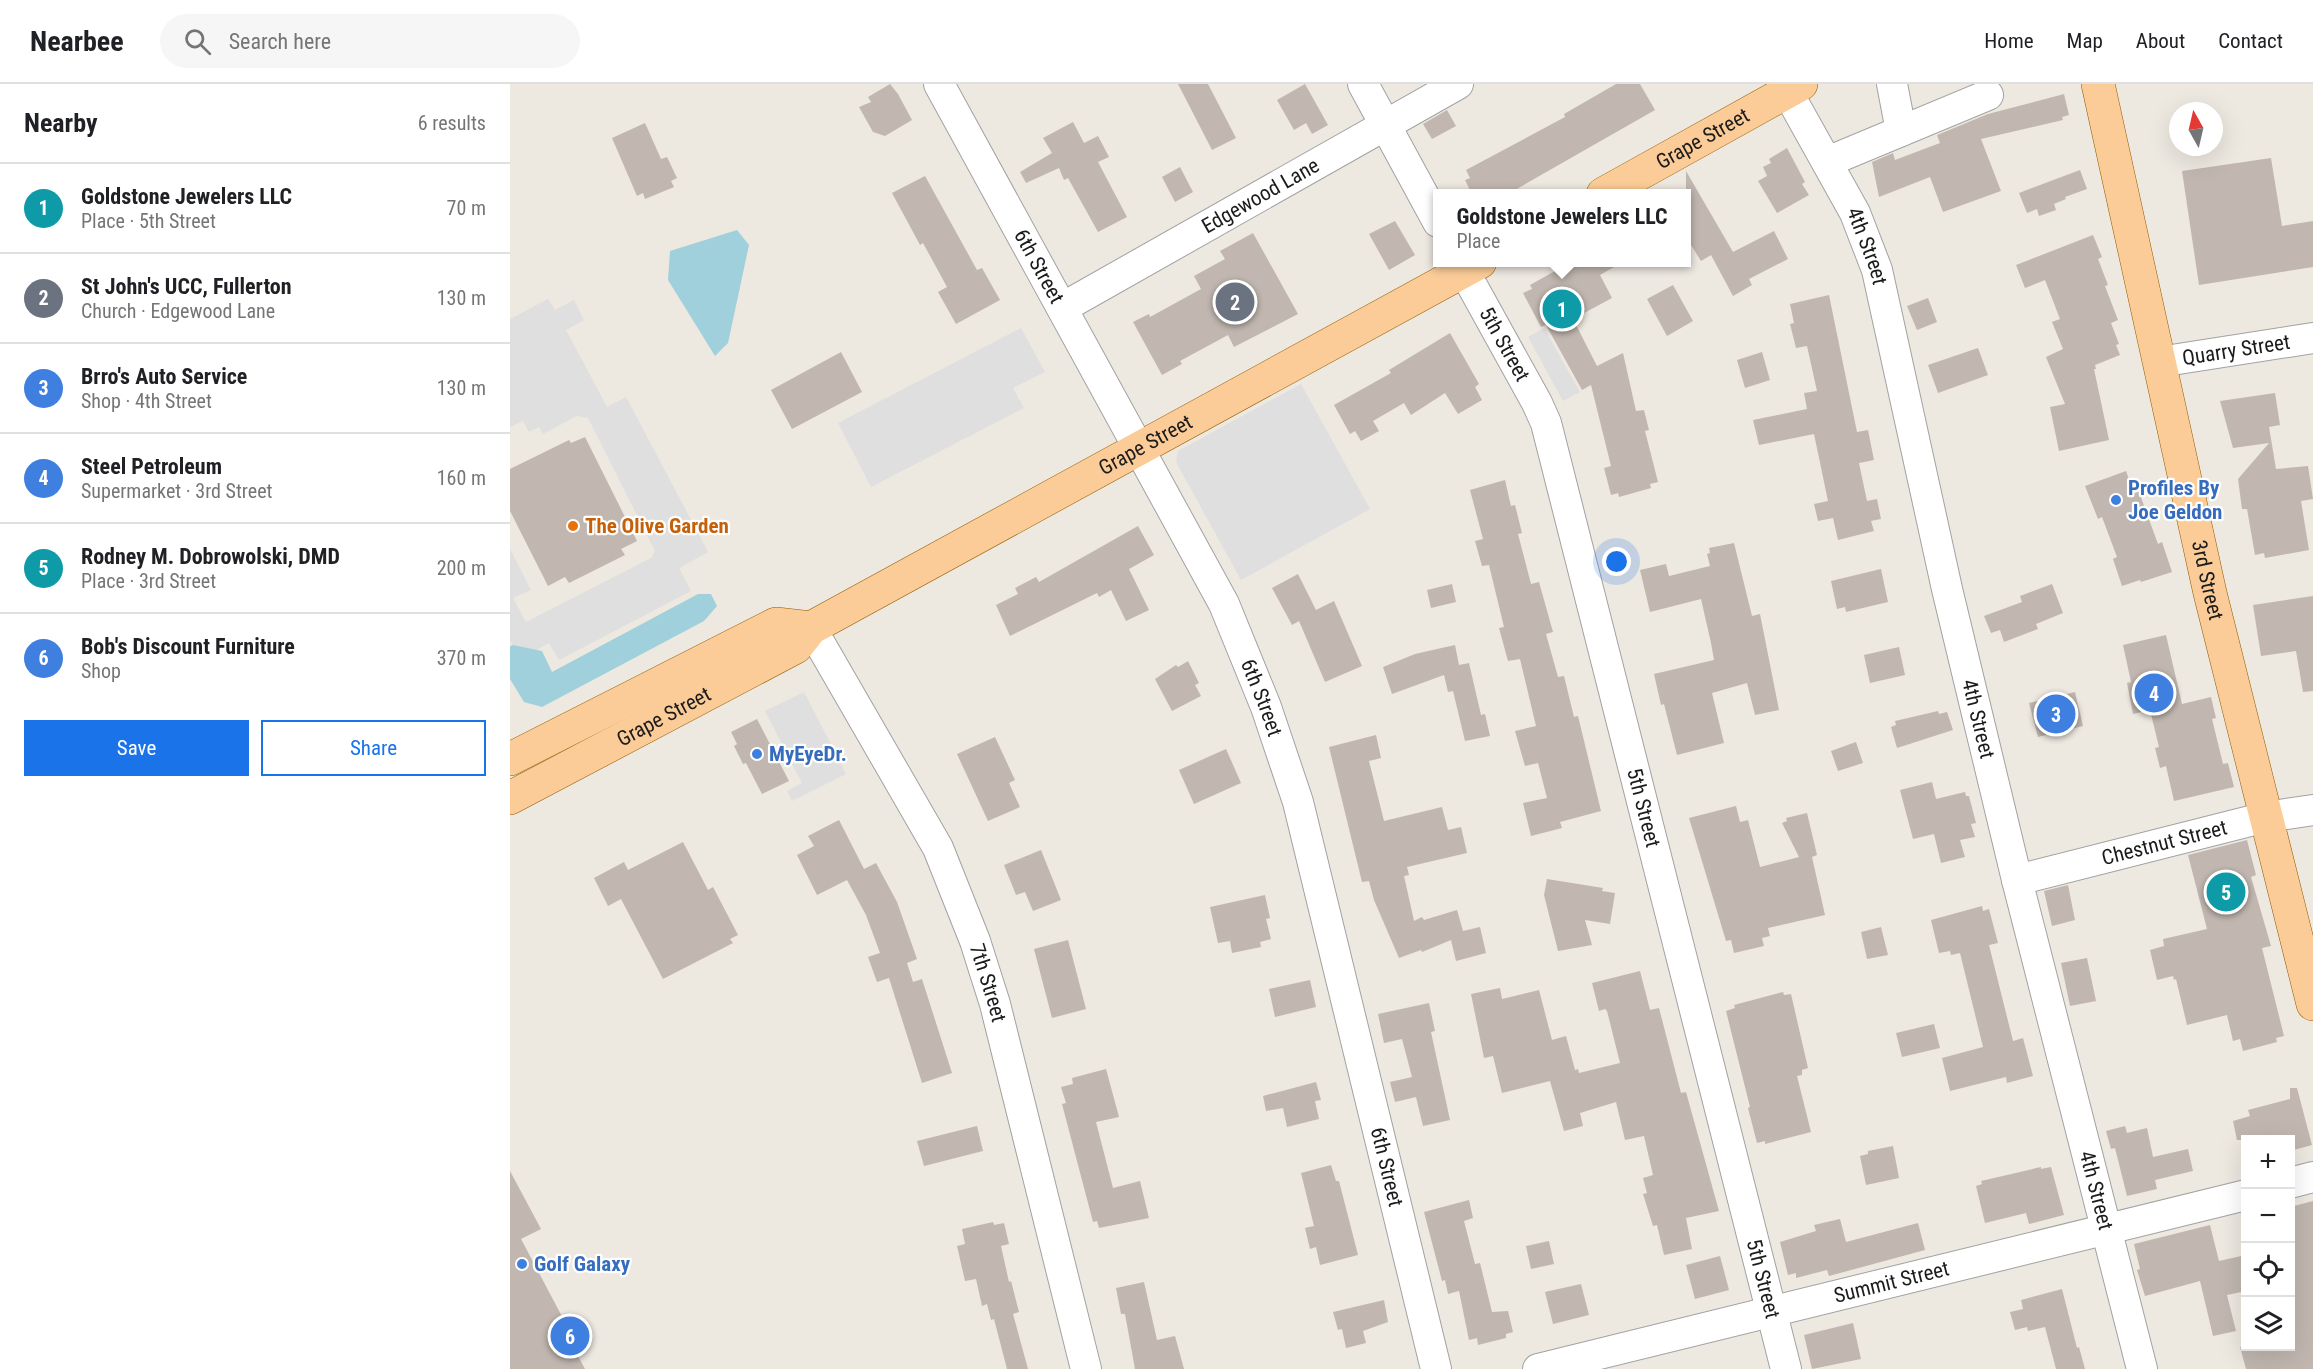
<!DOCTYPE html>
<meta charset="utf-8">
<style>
body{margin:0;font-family:"Roboto Condensed",sans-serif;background:#f6f6f6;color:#202124}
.controls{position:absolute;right:18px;bottom:18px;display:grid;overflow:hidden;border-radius:0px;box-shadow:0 6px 24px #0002}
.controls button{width:54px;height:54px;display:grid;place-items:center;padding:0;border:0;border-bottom:2px solid #e0e0e0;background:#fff;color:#202124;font:30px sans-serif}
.compass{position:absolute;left:1659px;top:18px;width:54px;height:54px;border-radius:50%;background:#fff;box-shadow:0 6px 24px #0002;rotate:352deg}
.you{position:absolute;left:1107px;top:478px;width:21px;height:21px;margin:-15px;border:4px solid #fff;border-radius:50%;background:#1a73e8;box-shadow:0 0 0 9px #1a73e833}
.badge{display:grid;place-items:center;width:39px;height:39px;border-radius:50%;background:#1a73e8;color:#fff;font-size:20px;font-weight:700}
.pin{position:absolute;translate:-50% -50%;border:3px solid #fff;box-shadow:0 2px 6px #0006}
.popup{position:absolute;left:923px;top:105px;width:258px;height:78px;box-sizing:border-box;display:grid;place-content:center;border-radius:0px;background:#fff;filter:drop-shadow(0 2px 4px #0005);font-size:20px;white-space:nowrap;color:#757577}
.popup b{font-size:22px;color:#202124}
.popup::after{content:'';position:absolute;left:50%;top:100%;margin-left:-12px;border:12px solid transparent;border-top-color:#fff}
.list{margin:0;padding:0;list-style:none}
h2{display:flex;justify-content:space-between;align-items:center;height:78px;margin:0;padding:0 24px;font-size:26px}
h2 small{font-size:20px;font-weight:400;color:#757577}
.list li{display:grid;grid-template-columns:39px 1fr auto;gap:18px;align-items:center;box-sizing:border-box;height:90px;padding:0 24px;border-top:2px solid #e0e0e0}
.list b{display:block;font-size:22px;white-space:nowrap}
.list p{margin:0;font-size:20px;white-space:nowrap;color:#757577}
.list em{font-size:20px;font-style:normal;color:#757577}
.actions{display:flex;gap:12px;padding:18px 24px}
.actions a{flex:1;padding:14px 0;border:2px solid #1a73e8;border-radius:0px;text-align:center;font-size:21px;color:#1a73e8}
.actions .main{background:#1a73e8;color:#fff}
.icon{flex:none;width:33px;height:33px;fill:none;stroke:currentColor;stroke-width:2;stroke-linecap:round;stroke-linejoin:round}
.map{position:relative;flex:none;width:1803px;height:1285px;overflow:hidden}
header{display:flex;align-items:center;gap:36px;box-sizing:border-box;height:84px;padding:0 30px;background:#fff;border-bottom:2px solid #e0e0e0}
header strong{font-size:28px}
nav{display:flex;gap:33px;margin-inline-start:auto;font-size:21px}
.search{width:420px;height:54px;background:#f6f6f6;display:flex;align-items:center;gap:15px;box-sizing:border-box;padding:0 21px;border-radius:33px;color:#757577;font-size:22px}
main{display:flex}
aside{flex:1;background:#fff}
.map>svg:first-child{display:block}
.parking{fill:#dfdfdf}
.water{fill:#a0d0db}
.building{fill:#c1b7b0}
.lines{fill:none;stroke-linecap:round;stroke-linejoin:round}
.minor-casing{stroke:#a2a2a2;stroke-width:32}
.major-casing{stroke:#915c01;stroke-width:34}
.minor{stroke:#fff;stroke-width:30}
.major{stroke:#fbcc97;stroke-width:33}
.shop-dot{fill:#3f7fe0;stroke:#fff;stroke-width:2}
.food-dot{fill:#e8710a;stroke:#fff;stroke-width:2}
.labels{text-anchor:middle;stroke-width:4.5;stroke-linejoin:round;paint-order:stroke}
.street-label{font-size:21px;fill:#1b1b1b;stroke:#fff}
.shop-label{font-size:21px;font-weight:bold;fill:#366cbe;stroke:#fff;text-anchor:start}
.food-label{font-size:21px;font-weight:bold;fill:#c56008;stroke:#fff;text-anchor:start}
</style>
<header>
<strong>Nearbee</strong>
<div class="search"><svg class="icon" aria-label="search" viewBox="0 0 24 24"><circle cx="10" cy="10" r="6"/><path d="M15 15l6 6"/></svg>Search here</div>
<nav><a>Home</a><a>Map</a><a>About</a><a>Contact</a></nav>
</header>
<main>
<aside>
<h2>Nearby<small>6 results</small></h2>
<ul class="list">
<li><span class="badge" style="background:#0f9aa8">1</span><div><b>Goldstone Jewelers LLC</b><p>Place · 5th Street</p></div><em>70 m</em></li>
<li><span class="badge" style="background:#6b7280">2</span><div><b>St John's UCC, Fullerton</b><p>Church · Edgewood Lane</p></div><em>130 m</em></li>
<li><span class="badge" style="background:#3f7fe0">3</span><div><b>Brro's Auto Service</b><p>Shop · 4th Street</p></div><em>130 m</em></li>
<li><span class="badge" style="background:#3f7fe0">4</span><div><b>Steel Petroleum</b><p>Supermarket · 3rd Street</p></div><em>160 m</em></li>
<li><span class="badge" style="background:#0f9aa8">5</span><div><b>Rodney M. Dobrowolski, DMD</b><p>Place · 3rd Street</p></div><em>200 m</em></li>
<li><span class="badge" style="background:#3f7fe0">6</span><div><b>Bob's Discount Furniture</b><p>Shop</p></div><em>370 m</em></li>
</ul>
<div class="actions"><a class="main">Save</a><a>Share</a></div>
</aside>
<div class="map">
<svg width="1803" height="1285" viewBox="0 0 1803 1285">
<rect width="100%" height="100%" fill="#ede8e0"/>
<!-- parking -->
<g class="parking">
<path d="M38,215l7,11 19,-10 10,20 -18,10 41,77 19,-10 82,155 -29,16 12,23 -132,69 -10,-17 -29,16 -10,-19v-91l21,41 -18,8 13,24 125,-64 4,-7 -67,-133 -11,-2 -34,18 -4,-7 -10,5 -6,-11 -13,6v-108z"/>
<path d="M511,244l24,44 -32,16 11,20 -153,79 -33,-64z"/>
<path d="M1034,244l36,64 -17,9 -35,-64z"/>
<path d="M791,300l69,125 -129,71 -65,-118 2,-11z"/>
<path d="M294,608l42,82 -54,27 -5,-10 15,-8 -37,-72z"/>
</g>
<!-- water -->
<g class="water">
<path d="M227,146l12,15 -21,98 -13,13 -47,-76 2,-29z"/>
<path d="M188,510h13l6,12 -13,15 -162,86 -18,-5 -14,-23v-33l3,-1 29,6 10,21z"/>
</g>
<!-- building -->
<g class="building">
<path d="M380,0l8,10 14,26 -27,16 -12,-4 -14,-25 12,-5 -3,-5z"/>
<path d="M668,0h30l28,54 -24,12z"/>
<path d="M795,0l23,41 -16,9 -6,-11 -12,7 -17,-30z"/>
<path d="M1106,0h24l15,26 -147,84h-36l-7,-14 5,-2 -4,-8 99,-53 -1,-3z"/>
<path d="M1554,10l5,21 -7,2 1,3 -82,19 20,52 -58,21 -13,-35 -51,20 -7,-35 21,-9 2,7 45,-17 -3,-8 51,-21z"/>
<path d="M937,26l9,16 -24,13 -9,-15z"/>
<path d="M563,38l11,21 14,-7 11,21 -11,5 29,55 -29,15 -30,-54 -4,2 -5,-12 -33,15 -6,-11 32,-19 -9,-15z"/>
<path d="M135,39l16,36 6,-2 10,21 -6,3 3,6 -29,12 -2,-6 -6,3 -25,-58z"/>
<path d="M1277,64l18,34 -3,2 7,11 -32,18 -19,-32 9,-5 -4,-9 8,-4 -2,-4z"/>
<path d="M1761,74l11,68 31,-5v46l-114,18 -17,-114z"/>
<path d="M670,83l13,25 -18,10 -13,-25z"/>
<path d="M1570,86l7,19 -22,8 1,2 -12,5 2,6 -17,6 -2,-7 -10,4 -8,-20z"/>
<path d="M1176,87l47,81 41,-21 14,28 -39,20 3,6 -19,11 -22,-41 -10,6 -15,-24z"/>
<path d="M415,92l52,94 5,-2 18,32 -44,24 -18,-32 9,-5 -24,-44 -3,2 -28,-52z"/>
<path d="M885,137l20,34 -26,15 -20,-36z"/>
<path d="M743,149l45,81 -64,33 -6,-12 -48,26 2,3 -20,11 -29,-53 16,-8 1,3 51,-28 -7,-13 31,-17 -5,-8z"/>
<path d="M1583,151l9,22 -4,2 10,26 -3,1 13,34 -7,3 8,21 -3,1 4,10 -25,10 1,4h-2l15,71 -50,11 -9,-44 15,-3 -19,-47 17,-8 -11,-27 8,-3 -15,-39 -20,8 -9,-23z"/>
<path d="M1061,178h52l-23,13 12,23 -39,21 24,47 26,-13 13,58 8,-1 5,20 -4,1 13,51 -8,2 1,4 -32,9 -1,-4 -7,2 -7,-27 7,-2 -20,-81 -9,5 -36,-65 -5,2 -18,-34 9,-4 -2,-4z"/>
<path d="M1163,201l20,36 -26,15 -20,-37z"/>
<path d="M1319,211l28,137 11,-2 6,30 -15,3 8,38 10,-2 4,20 -10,2 3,10 -36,9 -5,-22 -15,3 -4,-17 14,-3 -14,-67 -55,11 -6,-25 54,-11 -3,-16 13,-2 -10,-45 -11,2 -6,-24 4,-1 -4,-19z"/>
<path d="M1418,214l9,24 -20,8 -10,-24z"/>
<path d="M940,249l29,51 -4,3 7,13 -24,14 -13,-21 -34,22 -7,-12 -31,18 6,10 -18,10 -6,-10 -5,3 -16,-29 57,-32 -2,-3z"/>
<path d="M1468,264l10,27 -50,18 -10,-28z"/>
<path d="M331,268l21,40 -70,37 -21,-39z"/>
<path d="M1252,268l8,28 -25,8 -8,-28z"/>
<path d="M1765,309l5,32 -11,2 7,42 32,-3 5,33 -12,2 8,49 -44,8 -1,-5 -9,2 -8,-46h-5l-4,-30 31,-36 -36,5 -13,-47z"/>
<path d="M75,353l52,104 -16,8 4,6 -56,28 -4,-6 -17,9 -38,-75v-42l59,-29 2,3z"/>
<path d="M1616,387l8,22 5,-1 19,52 4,-2 10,30 -31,10 -1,-2 -18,6 -9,-27 4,-2 -15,-40 -4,2 -13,-33z"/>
<path d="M995,396l6,26 4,-1 7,28 -4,1 13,50 8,-2 14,50 -7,2 12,43 6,-1 10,41 4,-1 23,95 -41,11 2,6 -31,8 -8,-33 24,-5 -9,-35 -13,3 -10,-35 21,-5 -16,-67 -12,2 -9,-33 5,-1 -15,-62 -7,1 -7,-25 8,-2 -13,-49z"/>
<path d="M628,442l16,29 -25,14 20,41 -23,11 -15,-31 -12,7 -2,-4 -87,43 -14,-31 22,-11 -3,-6 21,-11 3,5z"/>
<path d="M1224,459l18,73 8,-2 19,96 -24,5 -8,-32 -35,10 12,50 -47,12 -13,-51 -3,1 -7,-31 60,-14 -3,-17 -10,-44 -51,13 -10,-42 26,-6 3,12 41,-10 -3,-12 3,-1 -1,-5z"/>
<path d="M1371,485l7,33 -42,10 -1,-5 -8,2 -6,-28z"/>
<path d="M788,490l18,36 18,-9 28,65 -37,16 -26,-61 -7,4 -20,-37z"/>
<path d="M942,500l4,18 -25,6 -4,-18z"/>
<path d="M1542,500l11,29 -27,11 2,5 -34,13 -4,-12 -9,3 -7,-17 38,-14 -2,-6z"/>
<path d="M1803,512v95l-10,1 -7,-41 -35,5 -8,-51z"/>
<path d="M1656,551l16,69 29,-7 5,21 -4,1 11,45 5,-1 6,24 -60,14 -8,-35 -6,2 -5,-20 4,-1 -9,-37 -17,4 -6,-31 4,-1 -8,-37z"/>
<path d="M945,561l4,20 10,-2 12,52 4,-1 5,22 -25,5 -12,-50 -5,1 -4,-17 -52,19 -9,-27 32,-13z"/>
<path d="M1389,563l6,28 -35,8 -6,-28z"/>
<path d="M678,577l11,22 -4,2 6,11 -29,15 -17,-32 21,-14 2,2z"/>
<path d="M1565,608l8,34 -45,11 -9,-34z"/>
<path d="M1428,627l1,3 8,-2 6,18 -56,18 -6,-21 5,-2 -1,-4z"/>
<path d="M247,635l32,62 -27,13 -16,-31 -3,1 -9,-18 3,-2 -6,-12z"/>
<path d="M866,651l5,23 -12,3 15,60 58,-14 6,23 13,-3 6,26 -60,14 2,8 -5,1 10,45 8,-4 2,3 33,-10 6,21 17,-4 6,26 -30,8 -5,-21 -29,12 -1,-2 -22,8 -25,-58 -5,-19 -7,1 -33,-135z"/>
<path d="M485,653l20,43 -6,3 11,24 -32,14 -31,-67z"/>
<path d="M1346,658l7,21 -25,8 -7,-20z"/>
<path d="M716,665l15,34 -47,21 -15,-34z"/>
<path d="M1422,698l4,17 29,-7 1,4h3l7,27 -5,1 4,13 -15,3 5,17 -24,6 -7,-29 -21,5 -13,-49z"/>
<path d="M1226,722l4,16 8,-2 12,47 39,-10 -17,-34 5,-2 -1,-3 21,-5 10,42 -5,2 13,58 -57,13 2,8 -8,2 2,8 -30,7 -3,-13 -5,1 -37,-123z"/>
<path d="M329,736l25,49 12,-6 21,39 20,57 -10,4 6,19 9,-3 30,94 -30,10 -33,-105 -12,4 -9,-25 12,-4 -14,-38 -19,-35 -30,15 -20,-40 17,-9 -6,-10z"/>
<path d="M1737,756l9,35 -5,2 20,69 -9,2 22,88 -8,2 1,4 -34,9 -3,-12 -7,2 -6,-26 -40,10 -11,-46 -2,1 -1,-4 -16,4 -7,-30 14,-4 -1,-7 44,-10 -19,-74z"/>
<path d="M173,758l25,48 5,-3 25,48 -8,4 3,4 -70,36 -42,-80 -13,7 -14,-28 30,-16 4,8z"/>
<path d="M531,766l20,50 -28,11 -8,-19 -9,3 -12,-30z"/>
<path d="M1037,795l56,9 -1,3 13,2 -5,31 -25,-4 7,25 -34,6 -14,-56z"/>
<path d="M1558,801l7,35 -23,6 -8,-35z"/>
<path d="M755,811l5,23 -4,1 5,20 -11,3 1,5 -29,6 -2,-12 -12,2 -8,-36z"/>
<path d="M1472,822l1,5 6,-2 9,34 -9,2 24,96 10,-3 10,38 -26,7 -1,-6 -56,14 -8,-33 41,-11 -23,-94 -9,2 -1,-4 -11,2 -8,-33z"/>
<path d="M1371,843l7,28 -21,4 -6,-27z"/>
<path d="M558,856l18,69 -34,9 -18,-69z"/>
<path d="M1577,874l9,43 -26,5 -9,-43z"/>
<path d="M1130,887l10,39 9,-2 22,85 5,-1 33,119 -33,7 6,31 -28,6 -7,-30 -4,1 -10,-32 4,-1 -4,-15 10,-3 -9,-39 -19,4 -9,-38 -36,11 3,13 -19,5 -14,-50 -48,12 -9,-37 -9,2 -13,-64 29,-6 2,11 37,-9 13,50 14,-4 9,34 3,-1 1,4 41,-10 -13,-52 -2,-2 -6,2 -7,-28z"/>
<path d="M800,896l6,27 -41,10 -6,-28z"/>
<path d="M1273,908l1,3 7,-1 17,74 -6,2v5l-5,1 14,56 -46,12v-3l-8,2 -9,-35 2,-1 -24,-96 9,-3 -1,-3z"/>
<path d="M919,919l6,28 -4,1 19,88 -27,6 -7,-29 -21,5 -5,-20 22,-5 -10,-38 -18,4 -6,-29z"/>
<path d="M1424,940l6,24 -38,9 -6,-24z"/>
<path d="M596,985l13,48 -23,5 17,66 27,-7 9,37 -50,10 -2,-7 -4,1 -31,-118 4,-1 -5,-16 12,-3 -1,-6z"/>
<path d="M806,998l5,18 -6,1 4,18 -32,8 -4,-19 -17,3 -3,-15z"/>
<path d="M1780,1004h7l15,57 -22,6v-11h-53l-4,-19 17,-5 -2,-6 42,-11z"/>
<path d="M467,1042l6,25 -59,15 -7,-25z"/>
<path d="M1615,1042l2,7 20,-5 6,29 35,-8 5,22 -38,9 2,9 -30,7 -12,-48 -4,1 -5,-18z"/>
<path d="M1383,1062l6,32 -33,7 -6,-29 8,-2v-3z"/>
<path d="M821,1081l5,16h3l19,74 -38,10 -4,-18 -6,2 -5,-21 9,-2 -13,-53z"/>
<path d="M1531,1083v2l10,-2 13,48 -35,9 -3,-11 -41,10 -9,-37 6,-2 -1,-3z"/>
<path d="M0,1087l31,58 -20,10 54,102 -4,2 14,26h-75z"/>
<path d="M959,1116l4,18 -9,3 11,43 5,-1 12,49 16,-1 5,21 -7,2v4l-28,7 -1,-7 -8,2 -10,-49 -11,3 -3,-14 -3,1 -18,-69z"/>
<path d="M1803,1117v168h-67l-6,-22h50v-140z"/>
<path d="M1330,1135l6,23 72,-19 7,27 -96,26 -2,-6 -31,8v-5l-8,2 -8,-33 36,-11 -2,-6z"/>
<path d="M483,1138l1,3 10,-2 5,21 -8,2 8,36 2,-1 8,31 -6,2 15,55h-21l-13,-50 -3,1 -4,-16 -5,2 -6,-27 -11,2 -8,-35 8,-2 -3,-15z"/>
<path d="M1700,1141l9,36 22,-5 5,18v17l-19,4 9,36 -23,5 -13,-55 -55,15 -8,-26 3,-1 -6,-25z"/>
<path d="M1039,1157l5,23 -23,5 -5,-23z"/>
<path d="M1210,1172l9,34 -34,9 -9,-34z"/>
<path d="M634,1198l13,58 18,-4 9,33h-49l-10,-55h-4l-5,-26z"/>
<path d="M1071,1200l8,31 -36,9 -8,-32z"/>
<path d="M1552,1205l15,59 2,-1 6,22h-29l-11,-42 -17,4 -1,-4 -12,3 -5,-18 13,-3 -2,-9z"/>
<path d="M874,1216l4,22 -25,9 3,12 -20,5 -4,-19 -4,1 -5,-18z"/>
<path d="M1343,1239l8,36 -49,10 -8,-34z"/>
</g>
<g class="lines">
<defs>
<g id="minor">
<path id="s1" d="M429,0l285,520 42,103 32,95 138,567"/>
<path d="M853,0l75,138"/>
<path id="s2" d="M1273,0l72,129 22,57 70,319 70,291 125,489"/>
<path d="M1382,0l9,47"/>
<path d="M1317,78l161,-67"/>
<path id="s3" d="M949,178l78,141 9,20 240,946"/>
<path id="s4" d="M552,224l396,-224"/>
<path id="s5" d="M1649,278l154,-24"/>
<path id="s6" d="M301,544l127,220 37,93 20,63 91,365"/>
<path id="s7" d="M1507,796l249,-63 47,-7"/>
<path d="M1780,1099l23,-6"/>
<path id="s8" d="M1028,1285l708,-174"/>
</g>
<g id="major">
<path id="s9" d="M1588,0l112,509 103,411"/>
<path id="s10" d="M1093,110l198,-110"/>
<path d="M0,675l266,-135 35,4"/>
<path id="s11" d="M0,714l286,-151 15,-19 669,-366"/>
</g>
</defs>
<!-- minor casing -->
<use href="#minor" class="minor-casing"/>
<!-- major casing -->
<use href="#major" class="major-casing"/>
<!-- minor -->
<use href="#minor" class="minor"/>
<!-- major -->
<use href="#major" class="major"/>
</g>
<!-- markers -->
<g class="shop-dot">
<circle cx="1606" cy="416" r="6"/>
<circle cx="247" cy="670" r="6"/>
<circle cx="12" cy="1180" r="6"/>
</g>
<circle class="food-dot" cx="63" cy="442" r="6"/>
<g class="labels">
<!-- street labels -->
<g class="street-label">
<text dy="7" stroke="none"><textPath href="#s10" startOffset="114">Grape Street</textPath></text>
<text dy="7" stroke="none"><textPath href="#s4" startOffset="228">Edgewood Lane</textPath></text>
<text dy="7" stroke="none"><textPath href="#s2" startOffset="183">4th Street</textPath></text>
<text dy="7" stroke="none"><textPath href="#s1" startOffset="208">6th Street</textPath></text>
<text dy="7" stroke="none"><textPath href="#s3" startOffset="94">5th Street</textPath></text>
<text dy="7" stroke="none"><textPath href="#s5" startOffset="78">Quarry Street</textPath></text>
<text dy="7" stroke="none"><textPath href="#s11" startOffset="729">Grape Street</textPath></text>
<text dy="7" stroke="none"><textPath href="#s9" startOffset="508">3rd Street</textPath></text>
<text dy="7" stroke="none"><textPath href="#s1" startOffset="694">6th Street</textPath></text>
<text dy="7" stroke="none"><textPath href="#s11" startOffset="174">Grape Street</textPath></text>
<text dy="7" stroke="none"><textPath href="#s2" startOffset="669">4th Street</textPath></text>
<text dy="7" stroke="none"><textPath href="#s3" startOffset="580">5th Street</textPath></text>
<text dy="7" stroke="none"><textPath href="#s7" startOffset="152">Chestnut Street</textPath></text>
<text dy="7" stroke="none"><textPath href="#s6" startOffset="398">7th Street</textPath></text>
<text dy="7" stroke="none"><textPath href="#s1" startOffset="1180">6th Street</textPath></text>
<text dy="7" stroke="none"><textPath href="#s2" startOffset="1155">4th Street</textPath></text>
<text dy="7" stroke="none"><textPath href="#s3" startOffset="1066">5th Street</textPath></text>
<text dy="7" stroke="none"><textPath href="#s8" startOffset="364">Summit Street</textPath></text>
</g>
<!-- shop labels -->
<g class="shop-label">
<text x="1618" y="411">Profiles By<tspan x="1618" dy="24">Joe Geldon</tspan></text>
<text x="259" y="677">MyEyeDr.</text>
<text x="24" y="1187">Golf Galaxy</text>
</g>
<!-- food labels -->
<g class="food-label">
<text x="75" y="449">The Olive Garden</text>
</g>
</g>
</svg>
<div class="controls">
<button>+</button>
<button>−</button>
<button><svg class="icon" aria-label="locate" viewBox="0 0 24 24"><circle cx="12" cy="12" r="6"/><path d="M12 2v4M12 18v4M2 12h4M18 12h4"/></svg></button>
<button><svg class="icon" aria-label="layers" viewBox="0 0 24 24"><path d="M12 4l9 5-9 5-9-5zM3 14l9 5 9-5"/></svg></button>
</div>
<svg class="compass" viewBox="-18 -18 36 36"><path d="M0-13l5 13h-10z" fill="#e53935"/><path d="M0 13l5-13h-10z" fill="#757577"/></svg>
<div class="you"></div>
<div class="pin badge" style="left:1052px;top:225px;background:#0f9aa8">1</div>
<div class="popup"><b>Goldstone Jewelers LLC</b>Place</div>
<div class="pin badge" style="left:725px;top:218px;background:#6b7280">2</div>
<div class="pin badge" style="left:1546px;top:630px;background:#3f7fe0">3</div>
<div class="pin badge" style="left:1644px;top:609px;background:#3f7fe0">4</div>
<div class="pin badge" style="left:1716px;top:808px;background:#0f9aa8">5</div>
<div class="pin badge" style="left:60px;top:1252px;background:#3f7fe0">6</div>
</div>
</main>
